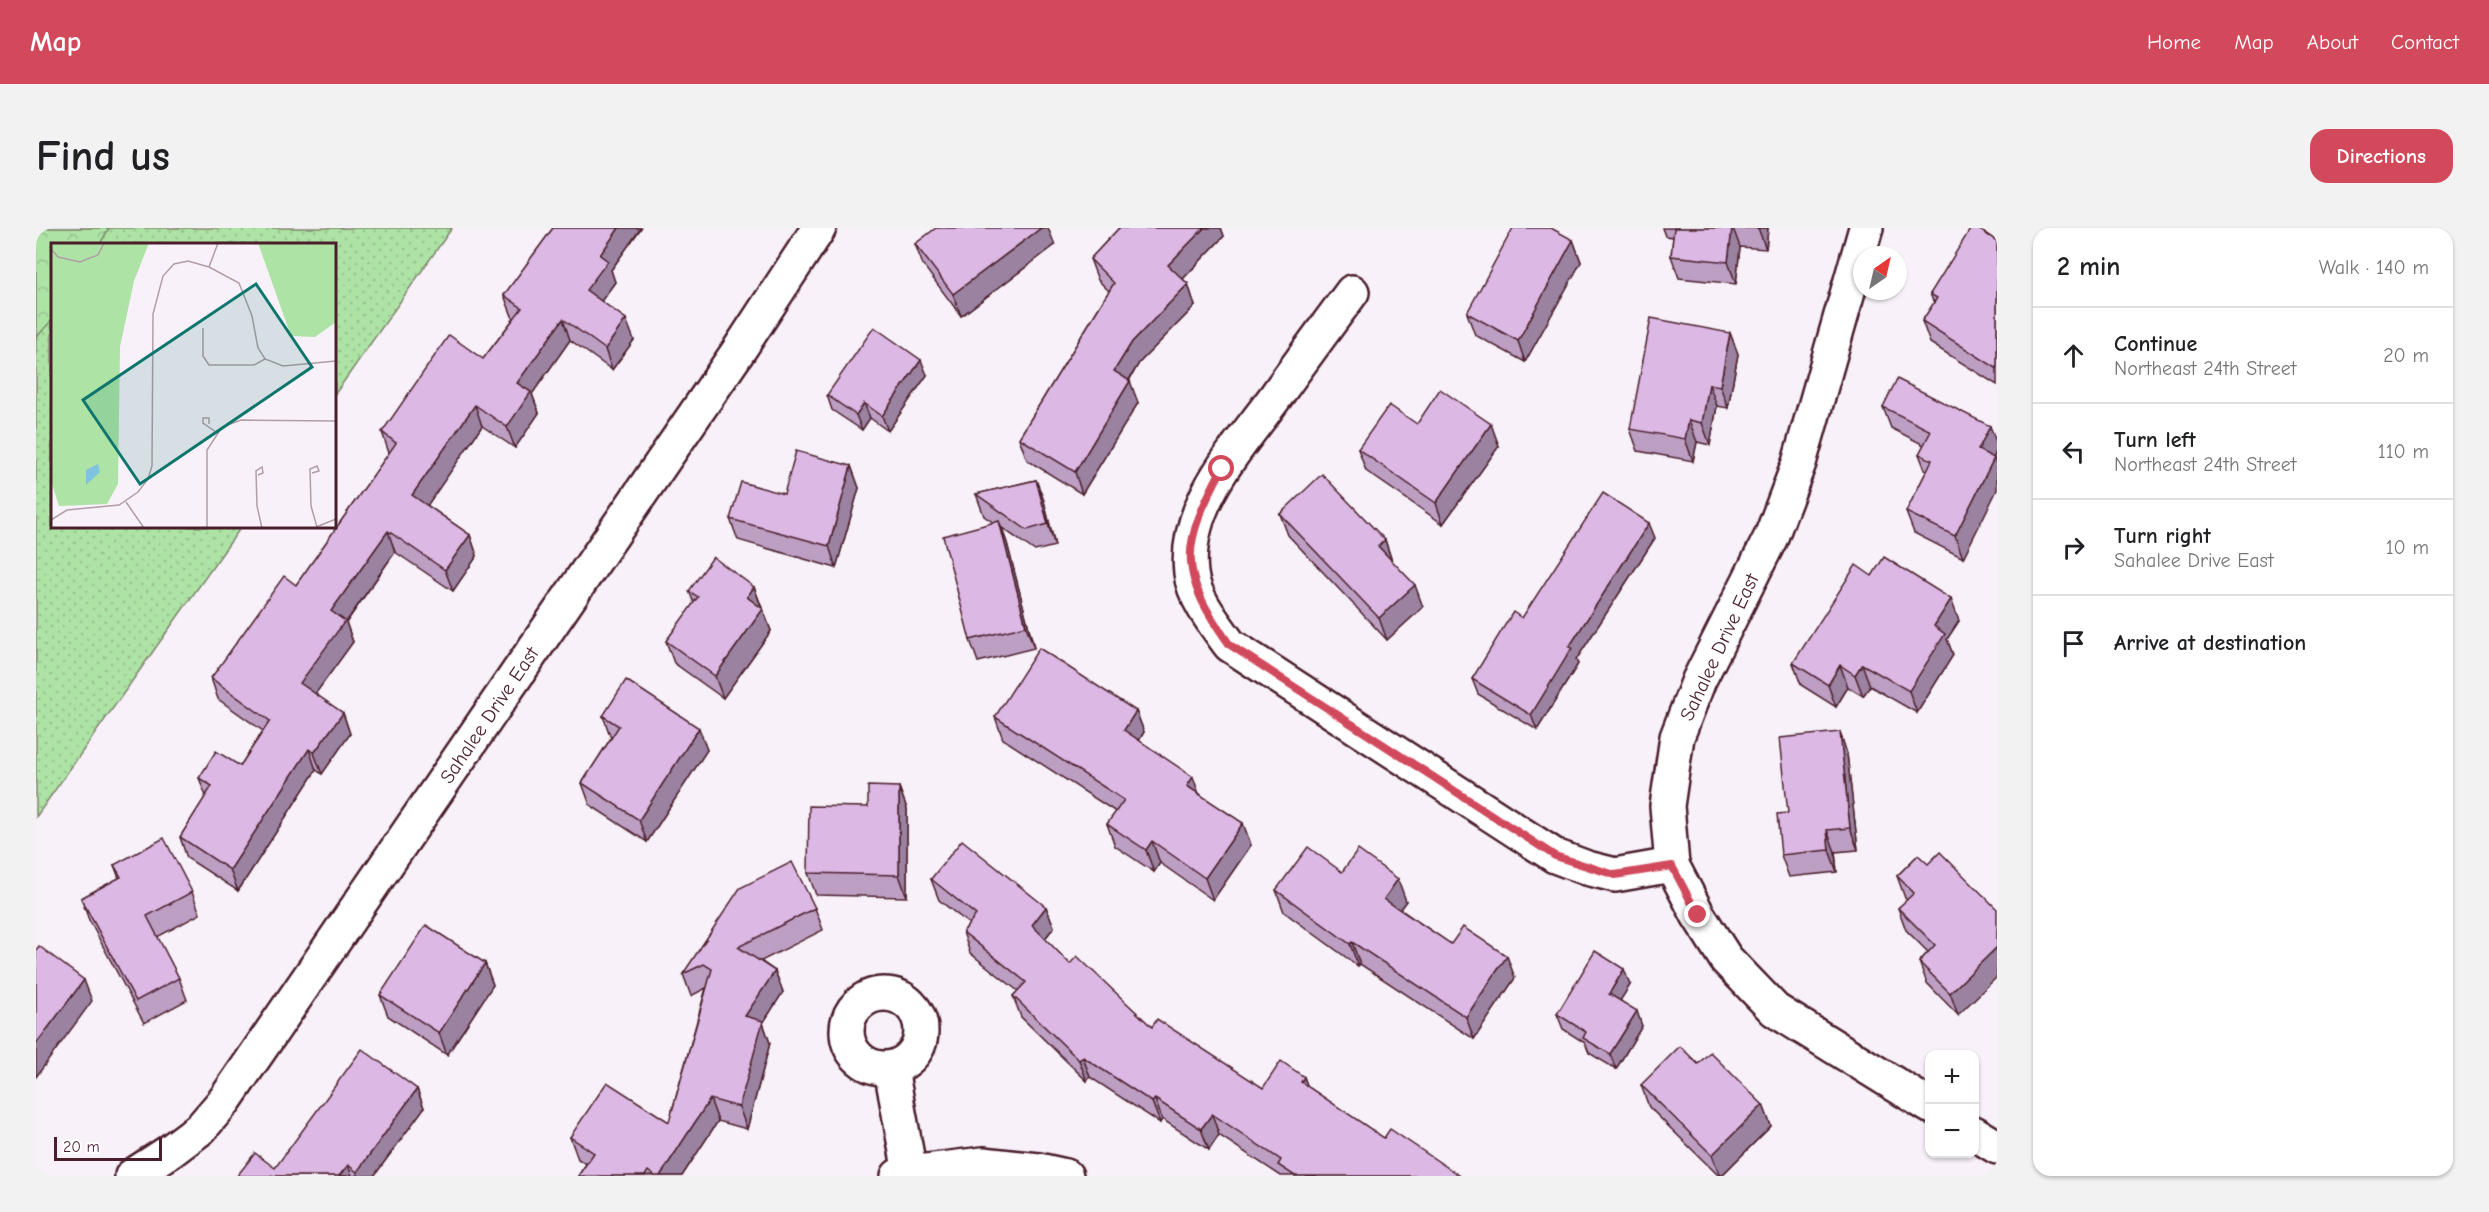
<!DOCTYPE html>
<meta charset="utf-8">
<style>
body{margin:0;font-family:"Comic Neue",sans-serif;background:#f2f2f2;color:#202124}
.controls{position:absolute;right:18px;bottom:18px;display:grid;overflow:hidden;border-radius:12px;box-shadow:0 2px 4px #0004}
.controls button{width:54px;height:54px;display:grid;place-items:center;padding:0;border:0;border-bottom:2px solid #e0e0e0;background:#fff;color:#202124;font:30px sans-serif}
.compass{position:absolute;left:1817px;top:18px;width:54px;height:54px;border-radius:50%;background:#fff;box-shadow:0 2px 4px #0004;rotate:34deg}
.scale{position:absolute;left:18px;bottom:15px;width:108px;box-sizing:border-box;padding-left:6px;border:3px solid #4a1f2b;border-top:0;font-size:16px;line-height:21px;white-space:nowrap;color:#4a1f2b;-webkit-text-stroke:4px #fff;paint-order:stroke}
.stop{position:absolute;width:18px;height:18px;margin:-14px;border:4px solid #d1495b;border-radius:50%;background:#fff}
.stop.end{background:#d1495b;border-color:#fff;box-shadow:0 2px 6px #0008}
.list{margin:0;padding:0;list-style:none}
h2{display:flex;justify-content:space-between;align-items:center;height:78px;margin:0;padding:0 24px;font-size:26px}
h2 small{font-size:20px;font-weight:400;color:#757577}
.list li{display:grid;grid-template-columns:39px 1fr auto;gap:18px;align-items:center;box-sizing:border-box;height:96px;padding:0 24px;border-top:2px solid #e0e0e0}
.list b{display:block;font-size:22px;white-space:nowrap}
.list p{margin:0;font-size:20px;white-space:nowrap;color:#757577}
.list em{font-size:20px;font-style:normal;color:#757577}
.icon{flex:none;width:33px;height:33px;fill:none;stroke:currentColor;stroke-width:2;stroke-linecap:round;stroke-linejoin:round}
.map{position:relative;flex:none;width:1961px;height:948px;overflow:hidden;border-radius:18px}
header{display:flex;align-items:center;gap:36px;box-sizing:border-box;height:84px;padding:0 30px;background:#d1495b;color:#fff}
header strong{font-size:28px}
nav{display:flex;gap:33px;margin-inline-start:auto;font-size:21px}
.intro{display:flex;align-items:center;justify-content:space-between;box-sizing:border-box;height:144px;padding:0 36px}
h1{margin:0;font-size:42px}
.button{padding:15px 27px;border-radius:18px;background:#d1495b;color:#fff;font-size:21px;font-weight:700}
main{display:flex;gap:36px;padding:0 36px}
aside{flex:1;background:#fff;border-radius:18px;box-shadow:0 2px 4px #0004}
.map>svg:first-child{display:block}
.grass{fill:url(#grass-dots);stroke:#7c8168;stroke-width:1.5}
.forest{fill:url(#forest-crowns);stroke:#7c8168;stroke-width:1.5}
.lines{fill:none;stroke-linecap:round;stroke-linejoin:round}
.minor-casing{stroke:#4a1f2b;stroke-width:38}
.minor{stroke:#fff;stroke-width:33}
.wall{fill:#bd9fc4;stroke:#4a1f2b;stroke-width:1.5}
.shaded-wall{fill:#9a82a0;stroke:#4a1f2b;stroke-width:1.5}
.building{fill:#dcb9e4;stroke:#4a1f2b;stroke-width:1.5}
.route{stroke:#d1495b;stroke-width:8}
.labels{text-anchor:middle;stroke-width:5;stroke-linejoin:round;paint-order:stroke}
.street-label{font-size:20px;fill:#4a1f2b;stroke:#fff}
.inset-road{fill:none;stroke:#b29da7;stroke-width:1.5}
.view{fill:#0f766e;fill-opacity:0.15;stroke:#0f766e;stroke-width:3}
.inset-edge{fill:none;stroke:#4a1f2b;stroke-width:3}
</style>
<header>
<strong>Map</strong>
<nav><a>Home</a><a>Map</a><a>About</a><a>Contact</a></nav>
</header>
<div class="intro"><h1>Find us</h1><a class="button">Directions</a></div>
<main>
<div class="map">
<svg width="1961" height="948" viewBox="0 0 1961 948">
<defs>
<pattern id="grass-dots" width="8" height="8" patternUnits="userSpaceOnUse" patternTransform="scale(1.5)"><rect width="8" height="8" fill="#ade3a5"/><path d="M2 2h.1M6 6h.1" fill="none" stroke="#96c28e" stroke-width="1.8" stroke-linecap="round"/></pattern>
<pattern id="forest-crowns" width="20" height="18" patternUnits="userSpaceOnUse" patternTransform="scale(1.5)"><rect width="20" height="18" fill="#ade3a5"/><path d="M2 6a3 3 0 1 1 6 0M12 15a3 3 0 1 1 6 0" fill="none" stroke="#96c28e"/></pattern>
</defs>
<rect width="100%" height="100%" fill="#f8f1fa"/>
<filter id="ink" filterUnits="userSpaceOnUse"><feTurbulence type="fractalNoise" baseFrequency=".0167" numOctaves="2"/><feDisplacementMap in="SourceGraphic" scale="12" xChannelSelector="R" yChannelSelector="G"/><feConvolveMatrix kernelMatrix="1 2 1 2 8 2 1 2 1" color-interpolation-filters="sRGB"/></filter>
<g filter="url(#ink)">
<!-- grass -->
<path class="grass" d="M0,0h416l-117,166 -1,-150h-282v282l189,1 -205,290z"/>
<!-- forest -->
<path class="forest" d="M0,0h73l-9,16h-48v76l-16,18z"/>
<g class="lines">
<defs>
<g id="minor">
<path d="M1830,0l-67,235 -28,74 -72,143 -22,57 -10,69 5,59 26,50 28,44 49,51 155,96"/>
<path d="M1316,64c-26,35 -51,69 -76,104 -37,51 -93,109 -85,177 2,24 25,53 39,72l325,211 32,12 28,7 57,-10"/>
<circle cx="848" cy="803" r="37"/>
<path d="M855,841l19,104"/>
<path d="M1938,905l23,14"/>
<path d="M96,948l37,-24 32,-24 24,-28 512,-747 82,-125"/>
<path d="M862,948l12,-3 73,-9 56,6 27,6"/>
</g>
</defs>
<!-- minor casing -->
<use href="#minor" class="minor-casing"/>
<!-- minor -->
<use href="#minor" class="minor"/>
</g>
<!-- wall -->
<g class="wall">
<path d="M517,0h88l-30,42 4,12 -14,19 33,39 -22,30 -42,-30 -38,54 7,19 -24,35 -33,-22 -55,79 43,30 7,21 -24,35 -58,-39 -49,71 7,19 -38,52 28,19 7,21 -28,40 -6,-4 -78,121 -51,-33 -7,-21 26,-41 -7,-18 41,-12 23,-35 -45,-32 -7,-21 85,-93 93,-132 -7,-21 101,-73 31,-41 -2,-2 -8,-21z"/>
<path d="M1083,0h102l3,8 -41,43 5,5 7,22 -56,57 -10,18 9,22 -56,91 -55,-34 -8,-22 90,-147 -11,-11 -8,-21z"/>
<path d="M1626,0h106l-2,21 -26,-2 -4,37 -57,-6 -8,-22 2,-19 -8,-1z"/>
<path d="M1537,12l8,22 -56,100 -50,-27 -8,-22z"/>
<path d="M1961,13v144l-67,-42 -8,-22 12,-18 -4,-9z"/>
<path d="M879,16l140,1 -94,71 -38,-51z"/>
<path d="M1694,105l8,21 -10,54 -11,-2 -7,39 -13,-3 -4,19 -55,-10 -8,-22z"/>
<path d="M891,147l-39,56 -18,-13 -8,12 -30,-20 -5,-15z"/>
<path d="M1847,179l114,44 -4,7 -30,100 -49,-25 -8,-21 20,-40 -7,-18 5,-9 -33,-17z"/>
<path d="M1381,196l82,22 -56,78 -77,-53 -8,-22z"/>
<path d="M815,238l8,22 -23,80 -98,-28 -8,-21 54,-25z"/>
<path d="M1000,252l8,21 11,45 -20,5 -33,-23 5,15 27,105 -56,14 -8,-22 24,-117 -10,-7 -8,-22z"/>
<path d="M1244,286l105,26 7,21 31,46 -36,33 -99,-105z"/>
<path d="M1619,310l-79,122 2,4 -41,66 -59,-36 -6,-15 50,-61z"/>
<path d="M1836,348l87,45 -12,18 6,16 -36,58 -47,-27 -7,10 -15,-9 -12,20 -35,-22 -8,-22z"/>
<path d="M718,359l17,44 -48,67 -49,-35 -8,-22 28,-38 -5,-12z"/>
<path d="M1100,483l8,21 -5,9 60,52 52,52 -38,55 -53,-37 -6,9 -39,-26 -8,-22 9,-12 -113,-73 -8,-22z"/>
<path d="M567,488l104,34 -60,92 -57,-37 -8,-22 29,-45z"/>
<path d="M1804,504l7,22 11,96 -23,2 2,20 -48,5 -8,-22 7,-42z"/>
<path d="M863,559l8,22v88l-91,-2 -8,-22 60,-66z"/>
<path d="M1882,627l40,160 -31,-32 -8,-21 9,-10 -22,-22 -8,-22 9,-8 -2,-2 -8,-22z"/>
<path d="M78,637l78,27 8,22 -43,23 22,41 8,22 -43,23 -55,-103 -8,-22 38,-20z"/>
<path d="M1306,644l64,29 -6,8 51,35 64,34 -41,61 -114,-75 -2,2 -74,-54 -8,-22z"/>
<path d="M895,651l115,28 8,20 -9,12 25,25 82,63 111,61 41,-11 3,9 77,52 76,38h-179l-62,-41 -10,15 -47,-31 -2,4 -70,-46 -3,4 -66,-64 -8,-21 5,-5 -48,-38 -7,-21 6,-8 -30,-24z"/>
<path d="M779,680l8,22 -62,31 14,10 8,21 -20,31 7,20 -23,86 -29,-8 -36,55h-104l8,-12 -8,-5 -8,-22 99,-15 37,-134 -15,8 -8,-22z"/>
<path d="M449,735l8,22 -46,70 -59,-39 -8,-21z"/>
<path d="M1594,757l-10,15 22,26 -26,43 -27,-16 -4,-10 -22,-14 -6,-15z"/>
<path d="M1662,836l65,41 8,21 -50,50h-2l-70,-69 -8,-22z"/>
<path d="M381,861l7,19 -50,68h-137l38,-8z"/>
</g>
<!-- shaded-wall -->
<g class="shaded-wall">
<path d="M583,0h22l-30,42 4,12 -21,29 -8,-21 14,-35z"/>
<path d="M1005,0h7l7,17 -94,71 -8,-22z"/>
<path d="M1168,0h17l3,8 -48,50 -8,-21z"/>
<path d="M1696,0h1l7,19 -4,37 -8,-22z"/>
<path d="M1722,0h10l-2,21z"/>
<path d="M1537,12l8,22 -56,100 -7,-21z"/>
<path d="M1152,56l7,22 -56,57 -18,30 -7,-22 18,-29z"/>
<path d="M527,91l7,21 -38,54 7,19 -24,35 -8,-21 10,-44z"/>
<path d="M590,91l8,21 -22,30 -7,-21z"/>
<path d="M1694,105l8,21 -10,54 -8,-22z"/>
<path d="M885,132l6,15 -39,56 -6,-15z"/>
<path d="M1094,153l8,22 -56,91 -7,-22z"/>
<path d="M1673,156l8,22 -7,39 -8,-22z"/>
<path d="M828,175l6,15 -8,12 -6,-15z"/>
<path d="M439,177l7,21 -62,90 -8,-21z"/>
<path d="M1653,192l8,22 -4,19 -8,-22z"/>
<path d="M1455,196l8,22 -56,78 -7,-21z"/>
<path d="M1954,198l7,18v6l-11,22 -8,-22z"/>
<path d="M1958,230l3,8v24l-34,68 -8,-22z"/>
<path d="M815,238l8,22 -23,80 -7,-22z"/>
<path d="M1000,252l8,21 11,45 -7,-22z"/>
<path d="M963,293l8,22 27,105 -8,-22z"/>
<path d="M1613,295l6,15 -79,122 2,4 -41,66 -6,-15 38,-68z"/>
<path d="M352,303l7,21 -49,70 7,20 -45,62 -8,-21 31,-72z"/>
<path d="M434,307l7,21 -24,35 -8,-21z"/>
<path d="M1349,312l7,22 -14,-16z"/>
<path d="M1379,357l8,22 -36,33 -8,-22z"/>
<path d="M718,359l8,22 -15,-12z"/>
<path d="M1915,371l8,22 -12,18 6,16 -36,58 -8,-22 25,-65z"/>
<path d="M727,381l8,22 -48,67 -8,-22z"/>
<path d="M1826,436l8,22 -7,10 -8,-21z"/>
<path d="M1804,437l8,22 -12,20 -8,-22z"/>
<path d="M1100,483l8,21 -12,20 -8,-22z"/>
<path d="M307,485l7,21 -28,40 -8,-21z"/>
<path d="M663,500l8,22 -60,92 -8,-22z"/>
<path d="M1804,504l7,22 11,96 -8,-22z"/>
<path d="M273,521l7,21 -78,121 -8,-21z"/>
<path d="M1157,549l8,22 -14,-13z"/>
<path d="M863,559l8,22v88l-8,-22z"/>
<path d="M1207,595l8,22 -38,55 -8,-22z"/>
<path d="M1791,602l8,22 2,20 -8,-22z"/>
<path d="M1116,613l8,22 -6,9 -8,-22z"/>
<path d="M1362,651l8,22 -14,19 -8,-21z"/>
<path d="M1010,679l8,20 -15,19 -7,-21z"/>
<path d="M1316,714l8,22 -2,2 -8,-22z"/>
<path d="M1961,719v30l-39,38 -8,-22z"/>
<path d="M1471,728l8,22 -41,61 -8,-22z"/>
<path d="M449,735l8,22 -46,70 -8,-22z"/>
<path d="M1588,741l6,16 -15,24 -6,-15z"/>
<path d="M739,743l8,21 -20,31 7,20 -23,86 -8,-22 6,-91z"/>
<path d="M48,752l8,21 -56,76v-33z"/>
<path d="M1601,783l5,15 -26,43 -6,-15z"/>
<path d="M1047,829l7,20 -3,4 -8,-21z"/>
<path d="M1268,849l8,21 -11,-16z"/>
<path d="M381,861l7,19 -50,68h-16l-1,-4z"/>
<path d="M674,871l8,22 -36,55h-22z"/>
<path d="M1119,871l7,20 -2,4 -8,-21z"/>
<path d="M1727,877l8,21 -50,50h-1l-8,-21z"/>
<path d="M1176,886l7,21 -10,15 -8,-21z"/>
<path d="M312,937l4,11h-13z"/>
</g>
<!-- building -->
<g class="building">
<path d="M517,0h66l-19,27 8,6 -22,29 40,29 -21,30 -42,-30 -46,64 14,9 -24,35 -32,-22 -63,90 58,40 -25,35 -57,-39 -57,80 14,10 -45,62 43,30 -29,40 -5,-4 -79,121 -50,-33 32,-51 -13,-8 17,-27 24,15 30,-45 -59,-43 73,-102 12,9 100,-142 -14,-11 67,-97 34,24 39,-51 -18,-13z"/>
<path d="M900,0h105l-88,66 -38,-50z"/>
<path d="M1083,0h85l-36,37 20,19 -56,58 -18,29 16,10 -55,91 -56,-34 95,-155 -24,-24z"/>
<path d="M1477,0h38l22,12 -55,101 -51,-28z"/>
<path d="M1638,0h58l-4,34 -57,-6z"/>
<path d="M1935,0h6l20,13v125l-1,2 -74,-47 15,-23 -7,-4z"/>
<path d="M1615,90l79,15 -10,53 -11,-2 -7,39 -13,-3 -4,19 -55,-10z"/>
<path d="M838,99l47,33 -39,56 -18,-13 -8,12 -29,-20z"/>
<path d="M1861,151l93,47 -12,24 16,8 -39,78 -49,-24 26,-52 -13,-6 12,-23 -48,-24z"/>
<path d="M1404,161l51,35 -55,79 -78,-54 31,-44 28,19z"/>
<path d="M760,223l55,15 -22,80 -99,-27 11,-37 43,12z"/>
<path d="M1286,246l63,66 -7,6 37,39 -36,33 -99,-104z"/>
<path d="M1000,252l12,44 -21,6 -51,-36z"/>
<path d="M1567,265l46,30 -80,124 3,1 -41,67 -59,-36 41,-67 9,6z"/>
<path d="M963,293l27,105 -56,14 -27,-104z"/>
<path d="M677,329l41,30 -7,10 16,12 -48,67 -49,-35 32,-44 -9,-6z"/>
<path d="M1848,329l67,42 -17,27 11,8 -36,57 -47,-27 -7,11 -15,-10 -12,20 -35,-22 63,-98 16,11z"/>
<path d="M1003,420l97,63 -12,19 69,47 -6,9 56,37 -38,55 -53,-37 -6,9 -39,-26 17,-24 -129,-83z"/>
<path d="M590,452l73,48 -60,92 -57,-37 37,-57 -16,-10z"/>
<path d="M1804,504l10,96 -23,2 2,20 -48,5 -4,-41 11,-1 -8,-75z"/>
<path d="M832,558l31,1v88l-91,-2 1,-67 59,1z"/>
<path d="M128,610l28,54 -45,24 32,62 -43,23 -55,-103 40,-21 -7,-12z"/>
<path d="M926,612l84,67 -14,18 38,39 7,-8 75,71 5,-8 106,69 18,-27 23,16 -3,5 83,56 6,-9 70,47h-165l-17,-11 3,-5 -69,-46 -11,15 -46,-30 -3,3 -69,-45 -4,3 -66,-64 13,-14 -63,-50 13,-17 -45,-36z"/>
<path d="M1272,619l34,25 16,-22 40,29 -14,20 67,45 12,-17 44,29 -41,61 -114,-75 -2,2 -74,-54z"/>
<path d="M1904,624l57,57v38l-47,46 -31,-31 16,-17 -37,-37 16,-15 -17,-17 21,-21 10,9z"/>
<path d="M756,634l23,46 -77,39 37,24 -30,45 18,5 -24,86 -29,-8 -50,77h-5l-7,-5 -3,5h-67l16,-23 -24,-16 37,-55 62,40 43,-153 -8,-5 -21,10 57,-86z"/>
<path d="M390,697l59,38 -46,70 -59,-38z"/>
<path d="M3,718l45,34 -48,64v-94z"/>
<path d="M1559,723l29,18 -15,25 28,17 -27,43 -27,-16 3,-6 -29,-18z"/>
<path d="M1644,818l18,18 12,-12 53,53 -51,50 -71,-70z"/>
<path d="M326,821l55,40 -60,83 -9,-7 -9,11h-102l18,-23 20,15z"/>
</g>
</g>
<g class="lines" filter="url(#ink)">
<!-- route -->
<path class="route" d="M1186,241c-41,77 -45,103 8,176l325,211 60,19 57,-9 26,49"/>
</g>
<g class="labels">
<!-- street labels -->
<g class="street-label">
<text transform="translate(1683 419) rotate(-65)" y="7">Sahalee Drive East</text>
<text transform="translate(453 487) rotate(-56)" y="7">Sahalee Drive East</text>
</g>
</g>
<!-- overview -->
<g transform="translate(15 15)">
<rect width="285" height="285" fill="#f8f1fa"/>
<path d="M0,0h98l-15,38 -14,66 -2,137 -11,20 -48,2 -8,-25zM207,0h78v79l-21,15 -24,-1z" fill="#ade3a5"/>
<path d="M24,67l19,15 -13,10 -15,2 -3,-4 6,-20zM26,119l6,27 6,2 1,14 -2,17 -15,32 -8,-7 -6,-25 6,-35z" fill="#ade3a5"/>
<path d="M47,221l2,8 -14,13v-15z" fill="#80c3e1"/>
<path class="inset-road" d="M0,6l7,8 22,5 18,-7 6,-12M158,24l9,-24M152,85v28l6,9h45l11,-6M158,181v-6h-6v5l13,9M261,230l7,-2 -2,-5 -7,3 1,37 6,21M207,232l5,-2 -1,-6 -6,4 1,35 5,22M75,259l18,26M0,277l16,-10 52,-5 19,-13 10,-13 4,-13 1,-152 10,-38 11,-12 14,-3 21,6 30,16 13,33 6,32 7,11 18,7 53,-5M265,284l20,-8M156,285v-78l15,-23 19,-7 95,1"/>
<path class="view" d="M205,41l56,83 -172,117 -57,-84z"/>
<rect width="285" height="285" class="inset-edge"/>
</g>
</svg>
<div class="controls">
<button>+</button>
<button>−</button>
</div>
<svg class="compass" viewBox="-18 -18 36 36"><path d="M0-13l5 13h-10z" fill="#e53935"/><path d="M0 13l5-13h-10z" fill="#757577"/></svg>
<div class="scale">20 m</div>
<div class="stop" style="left:1186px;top:241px"></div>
<div class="stop end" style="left:1662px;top:687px"></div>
</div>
<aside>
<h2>2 min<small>Walk · 140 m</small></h2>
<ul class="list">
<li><svg class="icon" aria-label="ahead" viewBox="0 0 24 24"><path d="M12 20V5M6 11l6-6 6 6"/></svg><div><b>Continue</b><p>Northeast 24th Street</p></div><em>20 m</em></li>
<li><svg class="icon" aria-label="left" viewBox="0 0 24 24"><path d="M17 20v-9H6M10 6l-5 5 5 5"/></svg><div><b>Turn left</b><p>Northeast 24th Street</p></div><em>110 m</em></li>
<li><svg class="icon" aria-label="right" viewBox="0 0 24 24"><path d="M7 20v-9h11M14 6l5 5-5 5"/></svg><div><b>Turn right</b><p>Sahalee Drive East</p></div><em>10 m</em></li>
<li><svg class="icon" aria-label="arrive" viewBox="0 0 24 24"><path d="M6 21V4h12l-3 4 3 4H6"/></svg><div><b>Arrive at destination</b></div></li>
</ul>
</aside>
</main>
